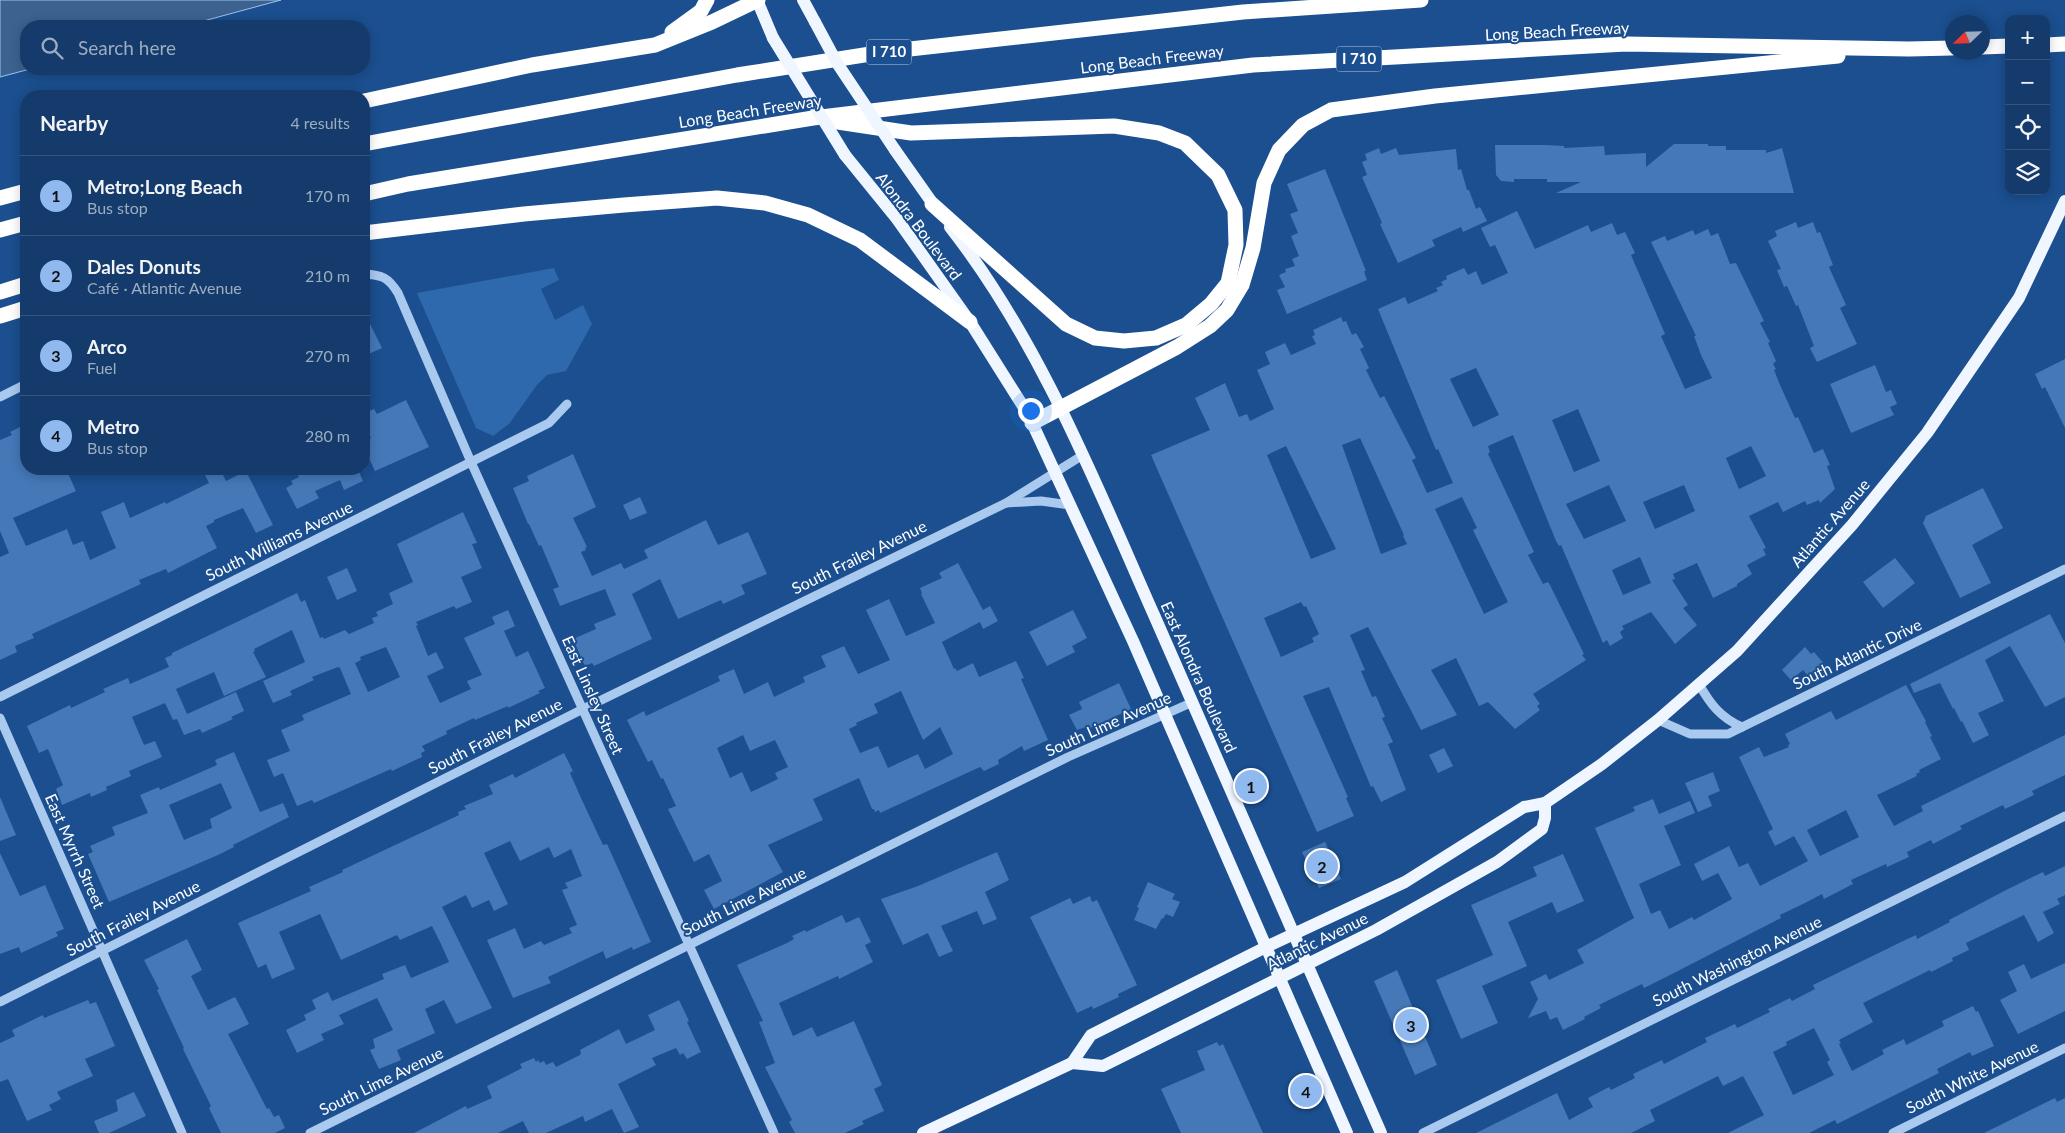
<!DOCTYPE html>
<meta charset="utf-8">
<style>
body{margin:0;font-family:Lato,sans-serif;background:#214673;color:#f1f3f6}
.controls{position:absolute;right:15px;top:15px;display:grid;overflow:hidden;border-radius:10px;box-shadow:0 2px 12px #0003}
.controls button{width:45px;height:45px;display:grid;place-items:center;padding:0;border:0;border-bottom:1px solid #33557e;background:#143b6b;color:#f1f3f6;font:25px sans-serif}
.compass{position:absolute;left:1945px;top:15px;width:45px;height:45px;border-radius:50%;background:#143b6b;box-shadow:0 2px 12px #0003;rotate:247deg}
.you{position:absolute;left:1030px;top:410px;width:18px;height:18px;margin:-12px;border:4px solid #fff;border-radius:50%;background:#1a73e8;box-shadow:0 0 0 8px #1a73e833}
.badge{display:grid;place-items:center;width:32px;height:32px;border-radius:50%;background:#90b9f0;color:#111;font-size:16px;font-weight:700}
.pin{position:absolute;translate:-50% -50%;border:2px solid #fff;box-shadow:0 1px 5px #0006}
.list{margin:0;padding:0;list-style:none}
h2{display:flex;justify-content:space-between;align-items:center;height:65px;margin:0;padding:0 20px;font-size:21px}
h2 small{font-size:16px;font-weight:400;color:#9dadc1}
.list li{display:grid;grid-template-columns:32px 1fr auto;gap:15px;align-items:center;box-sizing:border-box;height:80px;padding:0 20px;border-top:1px solid #33557e}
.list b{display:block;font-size:19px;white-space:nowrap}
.list p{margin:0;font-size:16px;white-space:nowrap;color:#9dadc1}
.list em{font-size:16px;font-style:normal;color:#9dadc1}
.icon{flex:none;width:28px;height:28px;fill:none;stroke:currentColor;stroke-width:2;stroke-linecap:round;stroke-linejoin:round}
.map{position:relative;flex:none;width:2065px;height:1133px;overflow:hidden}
.search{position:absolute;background:#143b6b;box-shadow:0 2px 12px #0003;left:20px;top:20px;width:350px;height:55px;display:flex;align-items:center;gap:12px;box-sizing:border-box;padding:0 18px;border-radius:20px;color:#9dadc1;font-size:19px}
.panel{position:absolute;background:#143b6b;box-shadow:0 2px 12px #0003;left:20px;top:90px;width:350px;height:385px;border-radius:20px}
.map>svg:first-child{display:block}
.green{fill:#2e69ad}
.water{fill:#3c6290;stroke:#9cc4f0}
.building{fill:#4478b7;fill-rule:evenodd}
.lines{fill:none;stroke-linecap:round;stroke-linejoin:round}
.minor{stroke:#a9c9ee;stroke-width:9}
.major{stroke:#f0f6ff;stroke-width:12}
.highway{stroke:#fff;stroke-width:15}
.major-bridge{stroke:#f0f6ff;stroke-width:12}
.labels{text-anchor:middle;stroke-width:4;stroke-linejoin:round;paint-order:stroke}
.shield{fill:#1b4f8f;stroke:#bbcadd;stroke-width:1}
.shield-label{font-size:15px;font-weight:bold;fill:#fff}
.street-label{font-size:16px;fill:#fff;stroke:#1b4f8f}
</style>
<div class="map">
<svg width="2065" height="1133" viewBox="0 0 2065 1133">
<rect width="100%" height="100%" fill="#1b4f8f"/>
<!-- green -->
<path class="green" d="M554,268l5,12 -18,9 14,31 28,-15 9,19 -26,47 -19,4 -10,10 -28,39 -16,12 -17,-8 -59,-135z"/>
<!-- water -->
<path class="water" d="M0,0h281l-96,26h-159v43h4l-30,8z"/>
<!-- building -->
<g class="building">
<path d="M1674,144h34v2h18v4h40v3l16,-5 12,45h-238l25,-11h-34v-3h-33v3l-13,-1 -5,-6 -1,-30h50l19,1v2l40,-2 1,9 41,-2v14z"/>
<path d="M1379,148l2,6 15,-6 3,7 57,-6 2,21 3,-1 6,21h2l7,19 4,-2 7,14 -24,11 -2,-5 -29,13 3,6 -37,17 -18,-39 2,-1 -20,-46 5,-2 -5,-13 5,-2 -2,-6z"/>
<path d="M1325,169l41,102h-2l3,9 -80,34 -10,-24 8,-3 -6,-12 7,-3 -1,-3 10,-3 -3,-7 7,-3 -8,-20 7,-3 -8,-19 8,-3 -11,-27z"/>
<path d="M1517,211l18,38 53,-24 3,7 21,-9 5,12 8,-3 10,21 -4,2 34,79 -4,2 24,53 27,-11 -11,-23 -7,-19h2l-45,-94 14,-6 2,5 26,-11 2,5 13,-6 3,7 7,-3 12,31 6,-1 28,58 -4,2 10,19 -2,1 8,18 -3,3 3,5 -2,1 6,15 15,33 3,-1 16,36 9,-4 7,16 -3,1 8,23 -15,14 -1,-3 -12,5 -2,-4 -22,11 -5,-10 -29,14 17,32 -3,1 3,6 -19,10 5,9 -15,10v2l-24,12 -16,-35 -24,11 2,5 -3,1 16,25 -5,3 14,17 -22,19 -24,-32 -29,14 2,3 -4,3 3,6 -13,8 -3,-6 -4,3 -42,-98 -2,1 -3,-5 -43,-106 -25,11 2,6 -2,2 2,4 44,94 -6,3 15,29 5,-2 2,3 34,69 -2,1 4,5 -53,34 7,10 -3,2 3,4 -25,19 -27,-27 -9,4 -23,-48 -25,12 26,45 -36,15 -53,-103 -18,8 15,35 -4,1 11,26 4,-1 9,21 -3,1 11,24 -5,2 18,46 -25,12 -8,-16 -2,1 -42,-100 -26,9 45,101 -2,1 8,18 -37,16 -166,-377 59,-25 -15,-32 30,-15 14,34 8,-3 3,7 24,-12 -17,-39 13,-6 -5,-12 20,-9 6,12 25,-11 -4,-8 3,-1 -2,-5 28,-13 2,5 3,-1 6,14 4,-2 8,14 -4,2 9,19 -3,2 14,28 4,-2 32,62 -4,2 15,33 26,-10 -15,-34 -2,1 -58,-141 27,-12 3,7 30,-13 -2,-3 7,-3 -2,-3 6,-3 -1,-3 18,-8 4,7 8,-4 6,14 26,-12 -13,-28 -5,2 -9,-19zM1476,368l23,47 -26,12 -23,-48zM1578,409l22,52 -26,11 -22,-52zM1360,438l44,97 -1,1 4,8 -26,10 -39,-109zM1286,446l50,103 -25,10 -44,-104zM1751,446l15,30 -27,13 -13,-31zM1609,485l17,36 -42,18 -18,-35zM1684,485l11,26 -40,18 -12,-27zM1462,497l15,31 -4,2 35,72 -24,12 -49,-105zM1640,557l11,26 -28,12 -11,-25zM1301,602l3,5 2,-1 13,28 -7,4 2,4 -33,15 -17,-39z"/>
<path d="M1796,222l2,6 15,-6 4,11 3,-1 13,33 -4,2 17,38 -6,3 17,36 -40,18 -7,-14 4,-2 -16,-41 -2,1 -9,-20 -3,1 -7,-17 4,-1 -13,-28 9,-5 -2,-5z"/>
<path d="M364,312l18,36 -18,8z"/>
<path d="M2065,359v69l-20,-41 -3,2 -7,-15z"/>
<path d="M1875,365l11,27 5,-2 6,14 -7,3 4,8 -43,18 -21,-49z"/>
<path d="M406,400l23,47 -54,24 -11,-23v-7l7,-3 -7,-17v-8l10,-4 3,5z"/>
<path d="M26,424v45h40l10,22 -63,27 13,28 41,-17 6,16 10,-4 7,19 26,-12 -15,-36 23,-10 6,16 35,-16 1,2 43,-21 -7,-14h18l6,12 20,-10 27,54 -17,8 -13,-25 -29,12v2l-8,4 11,22 -49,25 -2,-4 -27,11 2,4 -109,50 2,4 -19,8 2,6 -17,8v-103l9,-4 -9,-22v-91l12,-5 -2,-3z"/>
<path d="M573,454l23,53 -23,11 14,29 -2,1 1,2 -5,2 11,24 29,-13 3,6 24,-11 -4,-8 62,-30 12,25 30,-13 19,42 -26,11 4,9 -22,10 -2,-4 -43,19 -18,-40 -28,15 20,45 -58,27 -2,-3 -7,3 -12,-27 23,-10 -2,-5 22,-9 -11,-26 -45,17 -7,-17 6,-2 -18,-42 -2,1 -10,-22h-1l-15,-36 16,-7 -2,-5z"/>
<path d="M295,469h71l-7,3 4,9 -19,9 -4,-10 -25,11 4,7 -22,11 -11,-21 7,-4 -2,-3 8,-4z"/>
<path d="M1983,488l20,40 -31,17 19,38 -31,15 -37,-75 3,-7z"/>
<path d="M640,497l7,16 -17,7 -7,-15z"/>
<path d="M463,512l14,31 -5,1 10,24 -21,9 11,25 -16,7 -2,-3 -38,16 2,3 -2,1 12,30 8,-4 8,16 -17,8 13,27 31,-14 -4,-8 15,-6 -18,-37 31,-14 -3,-7 16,-7 7,16 -11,5 12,26 12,-6 17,37 -7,3 2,2 -32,15v-2l-33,14 -1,-2 -28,13 1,3 -25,12 3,5 -4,2 1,4 -30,14 -1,-2 -77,34 -2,-3 -15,6 -14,-33 -9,4 -7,-17 23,-9 -9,-21 23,-10 -2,-5 49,-21 -11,-26 -2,-1 -26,10 2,3 -24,11 2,4 -19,8 -10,-22 42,-19 -13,-32 -38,19 1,2 -2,1 13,25 -42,19 -10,-24 -38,17 11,25 49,-22 8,19 -13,6 2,2 -31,14 -2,-4 -16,6 -7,-16 -4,1 -8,-17 -33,14 12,28 11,-4 7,16 -33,14 2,5 -25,11 1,3 -16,7 -1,-4 -28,12 -6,-16 7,-4 -15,-36 -9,4 -12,-27 43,-21 1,3 34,-16 -2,-3 25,-11 2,6 39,-17 -4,-9 7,-3v-2l125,-60 4,9 4,-2 15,38 3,-1 1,2 21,-9 4,4 25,-11 -2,-5 6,-2 -2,-4 17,-8 -4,-11 24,-11 -16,-38zM386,647l14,30 -32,15 -13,-29 6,-3 -1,-3z"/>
<path d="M1895,558l20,25 -32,25 -20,-26z"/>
<path d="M958,563l25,47 7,-4 8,15 -15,8 -3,-7 -38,20 12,27 1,-1 2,3 16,-8 6,14 37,-16 8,17 -3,1 27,61 -24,11 -2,-5 -24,14 1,4 -15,7 -4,-4 -100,46 -1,-3 -4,2 -1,-3h-2l-13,-31 -46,21 10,21 -55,25 15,27 -69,37 -10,-19 18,-9 -13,-27 -15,8 -26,-53 8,-3 -13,-28 -2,1 -9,-19 -4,2 -21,-42 17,-9 2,5 40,-19 34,-16 -2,-5 16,-7 10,25 24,-12 6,15 31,-15 -2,-5 23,-10 -5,-11 23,-10 14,28 32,-14 -24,-50 23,-11 17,37 29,-13 -14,-29 1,-1 -2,-5 22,-10 -3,-5zM901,691l22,49 17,-13 13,27 -28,15 -7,-15 -30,14 -10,-22 -18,7 -11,-24 8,-4 -1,-2 22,-10 -4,-9zM743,735l7,16 25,-11 13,27 -13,6 3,6 -27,13 -9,-20 -12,6 -13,-30z"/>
<path d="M347,568l10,23 -20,9 -10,-23z"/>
<path d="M1073,610l14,28 -15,8 3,6 -28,14 -18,-34z"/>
<path d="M2050,614l15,29v54l-20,10 -35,-61 -25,14 19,41 -26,12 11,22 -16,8 -11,-22 -1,1 -7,-14 -1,1 -13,-26 -26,10 -4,-9z"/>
<path d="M1805,647l6,7 3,-2 11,13 -16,12 -6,-7 -12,10 -9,-10z"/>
<path d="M1119,683l12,26 -43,20 -2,-2 -9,3 -8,-15 13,-6 -3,-7z"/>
<path d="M1906,685l20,36 -1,1 7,14 -2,1 11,22 -22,11 1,2 -4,2 1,2 -40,19 17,31 29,-15 -2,-5 144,-71v40l-33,16 2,4 -29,14 -2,-4 -43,21 2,3 -29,15 -2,-4 -24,12 2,5 -22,10 -1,-3 -35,16 2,4 -29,15 -2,-5 -17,9 -25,12 1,3 -109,56 -28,14 -2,-4 -29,14 -14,7 2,3 -17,9 1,2 -22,11 -6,-13 -7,3 -4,-9 -18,7 10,-19 -8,-17 16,-8 3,6 35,-17 -7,-13 57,-32 -39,-90 40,-17 -2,-4 20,-8 6,15 31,-13 5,12 -31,13 17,39 -42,19 12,30 9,-4 9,19 23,-12 2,3 38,-21 -14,-26 -16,8 -8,-17 35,-18 10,21 9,-4 12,23 48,-25 -14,-25 -19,10 -7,-14 5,-3 -34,-72 20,-10 5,10 25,-10 -1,-2 2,-1 -5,-10 46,-23 5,9zM1846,810l13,27 -39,19 -13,-26z"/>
<path d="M1444,748l9,18 -15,7 -9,-18z"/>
<path d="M234,752l26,60 23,-9 6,14 -56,28 1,2 -16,8 -109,47 -21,-48 5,-2 -3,-6 25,-11 -3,-8 36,-14 -8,-18 19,-8 1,3 57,-25 -2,-5zM221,783l11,25 -22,11 2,9 -28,12 -15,-35z"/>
<path d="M564,753l9,18 -3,2 11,25 22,47 4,-1 44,98 -18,8 -1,-3 -26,12 -3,-8 -55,26 3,6 -38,15 -26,-58 28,-12 9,21 17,-8 3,4 28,-12 -3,-5 8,-3 -15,-35 6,-2 -3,-5 17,-7 -11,-27 -17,9 -5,-11 -29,14 -10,-20 -26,12 24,51 -14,7 -5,-11 -17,8 -6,-13 -24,12 50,101 -36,16 -12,-24 -19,9 10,24 -38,17 4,10 -22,9 -9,-19 5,-2 -2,-9 20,-9 -16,-32 -38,17 5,9 -23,10 3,6 -27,13 -11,-23 20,-10 -2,-5 12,-6 -4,-9 16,-8 4,9 52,-22 -2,-5 23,-9 6,13 38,-16 -8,-18 -9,-18 -32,14 -3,-5 -56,25 -21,-46 -41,18 16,37 -23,10 -6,-15 -8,4 -20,-45 73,-32 -2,-4 34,-15 -1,-2 117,-55 -1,-3 8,-3 -2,-3 29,-12 -4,-9 24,-11 2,4z"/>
<path d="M1713,772l7,19 -12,5 4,10 -14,6 -13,-29z"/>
<path d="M0,797l16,38 -16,6z"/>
<path d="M1325,842l16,37 -22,9 -17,-36z"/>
<path d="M997,852l12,28 -24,12 12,27 -14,6 -6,-14 -36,15 12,25 -14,6 -11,-24 -25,12 -22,-46 37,-13z"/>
<path d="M0,853l20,43 25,-11 19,44 -8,3 2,4 -37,17 -2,-6 -19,7z"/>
<path d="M1563,854l21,47 -27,12 -5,-11 -44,20 19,44 -45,20 16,37 -37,16 -25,-59 57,-25 -22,-50 66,-29 -4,-9z"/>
<path d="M2065,866v29l-8,4 3,5 -17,8 11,21 -16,9 -14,-27 -58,28 3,7 -17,8 1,3 -22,11 -1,-2 -67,33 10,19 -34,18 2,3 -2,1 13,27 32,-17 -2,-4 22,-11 2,6 38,-19 -2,-5 31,-15 3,6 2,-1 16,35 -22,10 -2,-4 -33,17 2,4 -102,51 -2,-4 -26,13h-81l36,-18 -21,-39 -20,10 -5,-10 -68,34 5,11 -24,12h-155l81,-40 12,27 24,-13 -5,-9 21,-11 2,3 24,-12 -2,-4 29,-14 2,4 43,-22 -2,-4 30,-14 2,4 33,-16 -2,-3 22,-11 2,3 23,-12 -2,-4 86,-42 17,-8 1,4 33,-17 -1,-2 59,-31 35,-17 2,4zM1814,1028l16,32 -3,2 7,13 -41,20 -20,-43 14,-7 -1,-3z"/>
<path d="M1148,882l27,12 -3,5 8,3 -7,15 -7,-3 -3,5 -1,-1 -6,11 -22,-9 5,-12 -2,-1z"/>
<path d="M1090,896l2,6 5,-2 40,85 -19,9 1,3 -26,12 -1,-3 -15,7 -47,-96 40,-19 3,6z"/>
<path d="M842,915l4,8 13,-6 12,25 -6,3 8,17 -34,17 -1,-3 -59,27 14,33 19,-9 5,10 37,-16 28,64 -8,4 10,22 -22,10 2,3 -19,9h-50l-6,-11 3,-2 -27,-53 10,-4 -16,-41 4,-1 -26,-56 50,-22 7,-4 -2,-3 13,-6 1,2z"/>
<path d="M187,939l15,31 -11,6 17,34 27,-13 8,15 6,12 -21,10 39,75 2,-1 5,9 5,-2 6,13 -10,5h-54l-12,-25 2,-2 -28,-57 1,-1 -27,-58 2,-1 -15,-29z"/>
<path d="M2065,963v48l-47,23 -18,-34 17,-9 -9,-19 16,-8 7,15z"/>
<path d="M1397,970l40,95 -22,10 -41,-94z"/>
<path d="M88,1000l2,4 6,-2 19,44 -30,13 8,17 -36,16 4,7 -12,6 3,5 -25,11 -19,-42 -8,3v-39l15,-7 -3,-6 31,-15 1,3z"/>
<path d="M679,1000l10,21 -2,1 14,30 -14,7 -4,-6 -3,2 -4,-7 -24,10 4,7 -38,19 21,43 -15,6 -12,-24 -27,13 -2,-6 -37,17h-17l-6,-12 -25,12h-84l52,-27 1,3 25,-11 -5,-12 35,-18 -2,-4 14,-6 2,4 2,-2 2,3 4,-2 2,4 7,-3 3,5 24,-12 1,-2 -1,-3 39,-21 7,15 29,-14 -7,-15z"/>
<path d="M1217,1042l2,4 4,-2 40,89h-82l-20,-44 44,-19 -8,-19z"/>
<path d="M134,1092l12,24 -37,17h-10l-5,-12 24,-10 -2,-11z"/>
<path d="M2055,1098l2,4 8,-4v35h-81z"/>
</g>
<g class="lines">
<!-- minor -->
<g class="minor">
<path d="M364,274c18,1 24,3 34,19l73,169 303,671"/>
<path d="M0,397l26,-13"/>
<path d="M1006,503l35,-2 29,4"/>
<path d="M1699,684c11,20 22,34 43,43"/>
<path d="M0,697l549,-274 18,-19"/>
<path d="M0,718l182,415"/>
<path d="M1658,720l32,14h38l337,-165"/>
<path d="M0,1002l583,-293 423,-206 77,-48"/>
<path d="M310,1133l758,-376 125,-55"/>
<path d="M1423,1133l642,-317"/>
<path d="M1893,1133l172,-85"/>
</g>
<!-- major -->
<g class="major">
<path d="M757,0l16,38"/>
<path d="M803,0l12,22"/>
<path d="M895,150l43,61"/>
<path d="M845,155l52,64 73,103 58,92 105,227 214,492"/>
<path d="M950,227c90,115 145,255 204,388 76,172 151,345 227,518"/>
<path d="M1072,1063l19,-28 175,-88 139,-65 119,-75 21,-4 57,-39 56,-44 79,-69 115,-126 75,-92 92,-135 46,-97"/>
<path d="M923,1133l149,-70 31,3 273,-136 121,-68 45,-33 3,-11v-15"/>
</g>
<!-- highway -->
<g class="highway">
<path d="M672,32l29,-21 6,-11"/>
<path d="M2046,45l19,-1"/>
<path d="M1982,47l27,-1"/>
<path d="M364,101l168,-36 123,-20 57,-23 46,-22"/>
<path d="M831,121l80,12 203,-7 45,7 26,10 33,32 17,35 1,35 -8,38 -17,21 -25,21 -30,13 -32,3 -29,-3 -29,-14 -134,-120"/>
<path d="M364,144l373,-69 146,-23 360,-40 178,-12"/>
<path d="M364,194l44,-10 405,-66 440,-53 373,-21 283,5 43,-1"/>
<path d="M0,198l26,-7"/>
<path d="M0,230l26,-7"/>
<path d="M364,233l160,-19 100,-9 93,-7 48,5 43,12 52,25 110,82"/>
<path d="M0,292l26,-8"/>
<path d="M0,316l26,-8"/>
<path d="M1032,423l145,-76 33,-21 17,-16 15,-25 11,-37 11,-65 15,-33 24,-25 28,-15 104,-14 403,-40"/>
</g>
<!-- major-bridge -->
<g class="major-bridge">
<path d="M815,22l22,41 58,87"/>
<path d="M773,38l72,117"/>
</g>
</g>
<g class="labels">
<!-- shield labels -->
<g class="shield">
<rect x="866.5" y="39.5" width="45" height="25" rx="4"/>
<rect x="1336.5" y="46.5" width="45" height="25" rx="4"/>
</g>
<g class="shield-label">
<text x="889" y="57">I 710</text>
<text x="1359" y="64">I 710</text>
</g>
<!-- street labels -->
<g class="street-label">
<text transform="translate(1557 31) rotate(-3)" y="6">Long Beach Freeway</text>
<text transform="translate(1152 59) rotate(-7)" y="6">Long Beach Freeway</text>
<text transform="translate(750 111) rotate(-9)" y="6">Long Beach Freeway</text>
<text transform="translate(919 226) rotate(53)" y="6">Alondra Boulevard</text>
<text transform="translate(1830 523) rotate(-49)" y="6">Atlantic Avenue</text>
<text transform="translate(279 541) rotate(-26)" y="6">South Williams Avenue</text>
<text transform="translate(859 557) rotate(-26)" y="6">South Frailey Avenue</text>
<text transform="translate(1857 654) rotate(-26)" y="6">South Atlantic Drive</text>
<text transform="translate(1199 677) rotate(66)" y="6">East Alondra Boulevard</text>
<text transform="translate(593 695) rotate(66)" y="6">East Linsley Street</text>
<text transform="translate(1108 724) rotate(-24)" y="6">South Lime Avenue</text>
<text transform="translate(495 736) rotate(-27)" y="6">South Frailey Avenue</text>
<text transform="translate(75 851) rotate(66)" y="6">East Myrrh Street</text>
<text transform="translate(744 901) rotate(-26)" y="6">South Lime Avenue</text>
<text transform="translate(133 918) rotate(-27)" y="6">South Frailey Avenue</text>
<text transform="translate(1317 941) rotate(-26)" y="6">Atlantic Avenue</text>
<text transform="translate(1737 961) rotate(-26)" y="6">South Washington Avenue</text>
<text transform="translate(1972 1077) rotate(-26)" y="6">South White Avenue</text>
<text transform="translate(381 1081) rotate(-26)" y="6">South Lime Avenue</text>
</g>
</g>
</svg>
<div class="controls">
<button>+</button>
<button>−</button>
<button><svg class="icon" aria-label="locate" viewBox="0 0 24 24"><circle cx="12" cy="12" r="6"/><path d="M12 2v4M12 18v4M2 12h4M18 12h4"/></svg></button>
<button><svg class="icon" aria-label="layers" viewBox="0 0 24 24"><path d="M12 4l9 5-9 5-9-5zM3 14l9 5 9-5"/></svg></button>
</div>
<svg class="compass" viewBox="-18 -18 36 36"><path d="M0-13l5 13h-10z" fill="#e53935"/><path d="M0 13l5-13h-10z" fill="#9dadc1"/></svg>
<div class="you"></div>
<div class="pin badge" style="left:1251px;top:786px">1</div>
<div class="pin badge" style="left:1322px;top:866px">2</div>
<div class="pin badge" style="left:1411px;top:1025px">3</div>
<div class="pin badge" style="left:1306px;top:1091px">4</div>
<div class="search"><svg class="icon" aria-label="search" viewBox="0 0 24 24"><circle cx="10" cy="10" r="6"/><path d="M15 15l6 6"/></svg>Search here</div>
<section class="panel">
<h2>Nearby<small>4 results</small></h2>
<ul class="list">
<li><span class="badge">1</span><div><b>Metro;Long Beach</b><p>Bus stop</p></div><em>170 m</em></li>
<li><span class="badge">2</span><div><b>Dales Donuts</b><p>Café · Atlantic Avenue</p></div><em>210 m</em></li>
<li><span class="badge">3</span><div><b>Arco</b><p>Fuel</p></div><em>270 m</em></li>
<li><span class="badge">4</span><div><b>Metro</b><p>Bus stop</p></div><em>280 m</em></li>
</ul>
</section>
</div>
